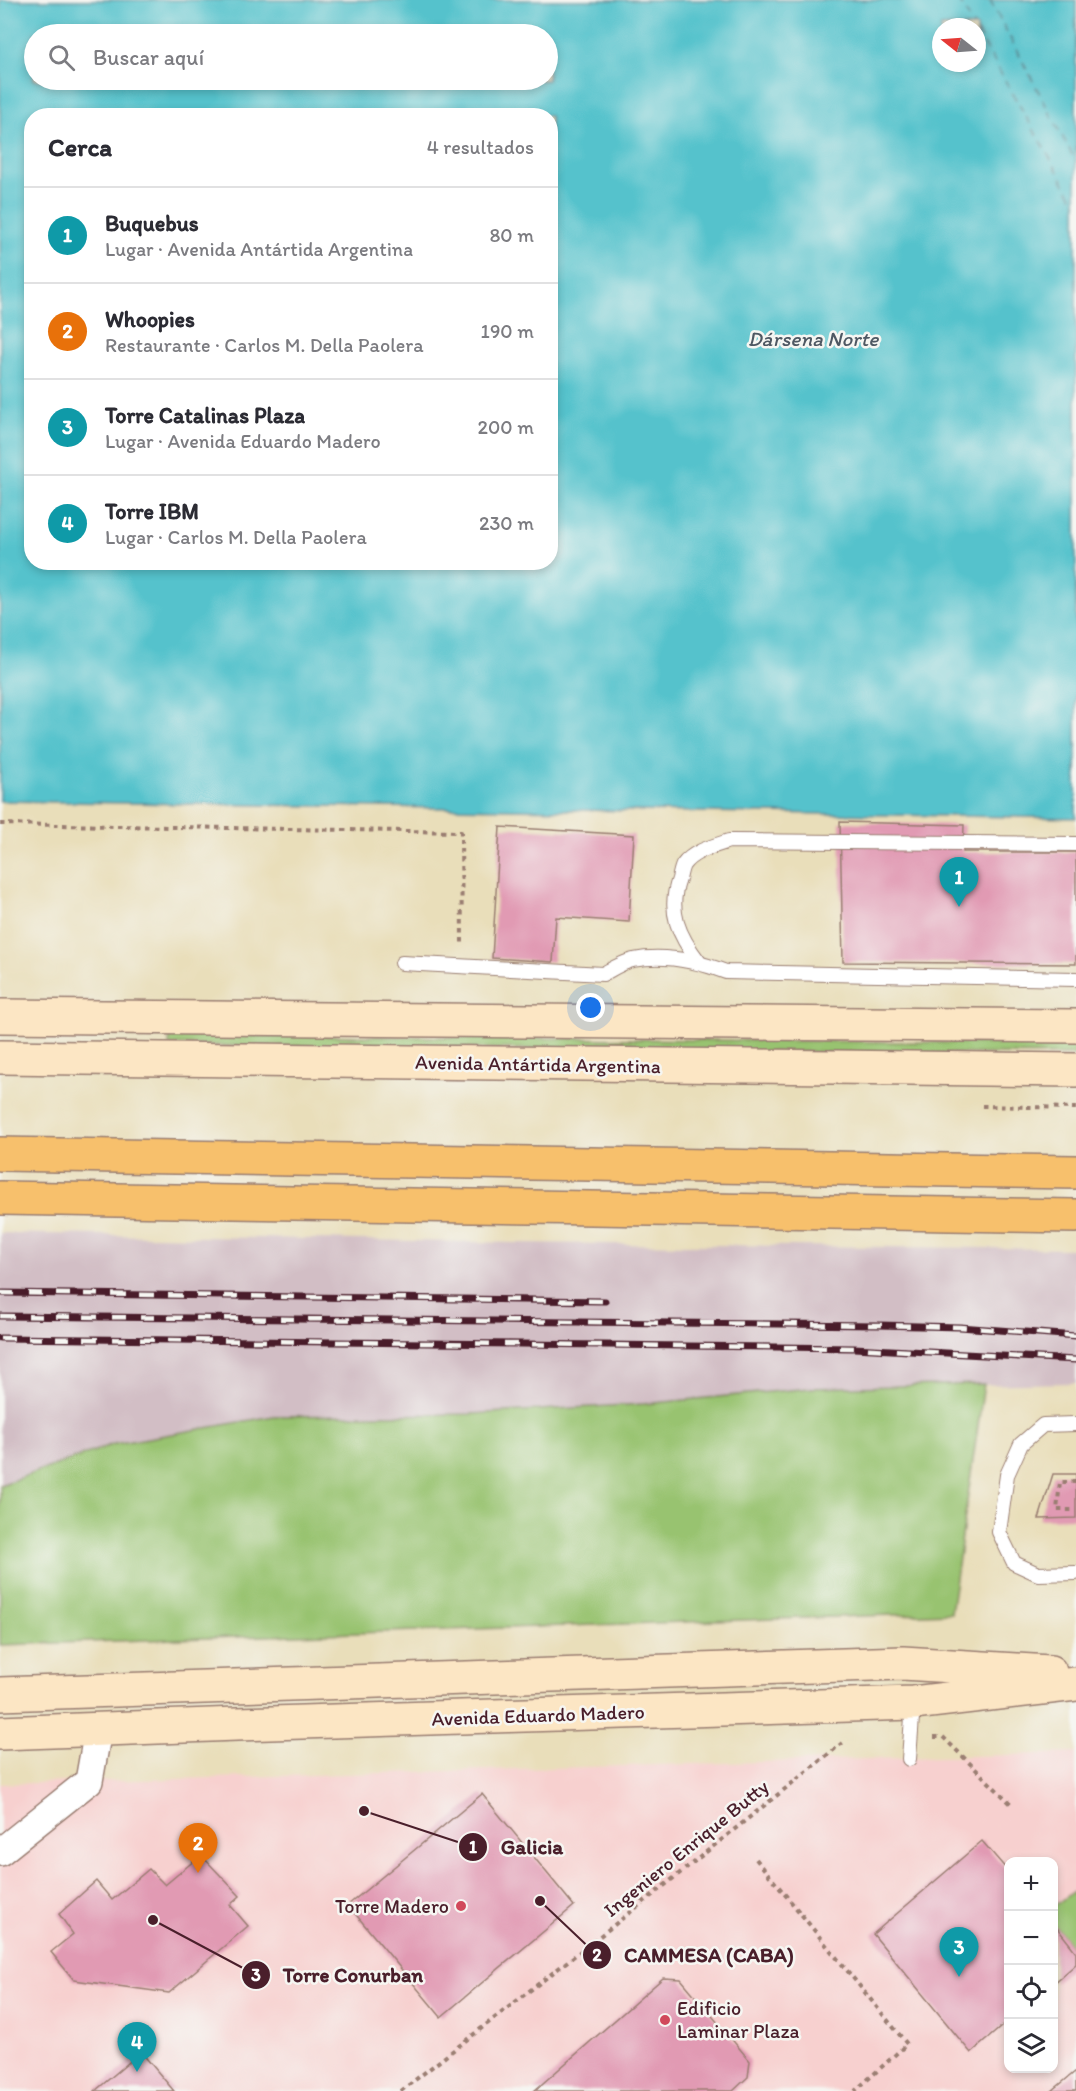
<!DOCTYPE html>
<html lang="es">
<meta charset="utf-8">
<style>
body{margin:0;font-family:Itim,sans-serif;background:#f7f7f7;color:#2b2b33}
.controls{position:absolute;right:18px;bottom:18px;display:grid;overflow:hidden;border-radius:12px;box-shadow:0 3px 9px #0003}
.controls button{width:54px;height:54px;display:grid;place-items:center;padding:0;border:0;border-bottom:2px solid #e1e1e2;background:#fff;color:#2b2b33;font:30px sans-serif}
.compass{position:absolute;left:932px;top:18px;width:54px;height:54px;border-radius:50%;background:#fff;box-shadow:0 3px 9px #0003;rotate:287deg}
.you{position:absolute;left:591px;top:1008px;width:21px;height:21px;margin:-15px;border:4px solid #fff;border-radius:50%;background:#1a73e8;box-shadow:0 0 0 9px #1a73e833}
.badge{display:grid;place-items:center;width:39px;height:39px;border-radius:50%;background:#0b8043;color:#fff;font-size:20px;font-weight:700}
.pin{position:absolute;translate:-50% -50px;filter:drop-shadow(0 2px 3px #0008)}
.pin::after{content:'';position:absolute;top:32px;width:21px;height:18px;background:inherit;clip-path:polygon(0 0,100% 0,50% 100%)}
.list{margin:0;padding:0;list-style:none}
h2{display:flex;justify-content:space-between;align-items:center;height:78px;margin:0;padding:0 24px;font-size:26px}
h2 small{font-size:20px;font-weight:400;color:#7c7c81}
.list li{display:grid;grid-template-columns:39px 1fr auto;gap:18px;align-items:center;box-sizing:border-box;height:96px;padding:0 24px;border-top:2px solid #e1e1e2}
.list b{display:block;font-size:22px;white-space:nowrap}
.list p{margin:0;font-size:20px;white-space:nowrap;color:#7c7c81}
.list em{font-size:20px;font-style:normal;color:#7c7c81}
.icon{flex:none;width:33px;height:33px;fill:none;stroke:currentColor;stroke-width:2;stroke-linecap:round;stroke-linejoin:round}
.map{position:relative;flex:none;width:1076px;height:2091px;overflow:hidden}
.search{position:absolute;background:#fff;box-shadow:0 3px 9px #0003;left:24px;top:24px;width:534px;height:66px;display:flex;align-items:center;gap:15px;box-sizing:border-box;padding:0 21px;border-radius:33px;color:#7c7c81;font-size:22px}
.panel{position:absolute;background:#fff;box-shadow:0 3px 9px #0003;left:24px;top:108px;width:534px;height:462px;border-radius:24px}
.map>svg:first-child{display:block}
.built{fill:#f7d0cf;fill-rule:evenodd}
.industrial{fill:#d2bec5}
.green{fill:#98c36f;stroke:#71714d;stroke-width:1.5}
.water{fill:#54c2cc;stroke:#4f707c;stroke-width:1.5;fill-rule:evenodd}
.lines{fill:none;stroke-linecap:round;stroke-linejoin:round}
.ferry{stroke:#4e5863;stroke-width:1.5;stroke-dasharray:8 6;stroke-linecap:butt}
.building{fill:#e19ab3}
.lane-casing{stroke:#9a7e72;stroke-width:16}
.street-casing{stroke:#9a7e72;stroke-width:30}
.secondary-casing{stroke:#9a7e72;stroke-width:36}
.highway-casing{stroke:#9a7e72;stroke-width:36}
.path{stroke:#9a7e72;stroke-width:4;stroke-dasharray:4.5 4.5;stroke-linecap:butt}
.lane{stroke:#fff;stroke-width:14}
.street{stroke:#fff;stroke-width:27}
.secondary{stroke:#fce6c4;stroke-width:33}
.highway{stroke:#f7c06c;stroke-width:33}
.rail-casing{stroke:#4a1f2b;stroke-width:7}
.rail{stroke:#f6f6f2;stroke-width:4.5;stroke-dasharray:14;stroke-linecap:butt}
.poi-dot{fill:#d1495b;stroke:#f6f6f2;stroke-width:2}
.labels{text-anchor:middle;stroke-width:5;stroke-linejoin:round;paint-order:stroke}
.street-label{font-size:20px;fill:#4a1f2b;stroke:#f6f6f2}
.poi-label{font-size:20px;fill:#4a1f2b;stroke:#f6f6f2;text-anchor:end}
.water-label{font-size:21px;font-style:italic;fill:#4e5863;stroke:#f6f6f2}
.leader{fill:none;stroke:#4a1f2b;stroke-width:2}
.callout-dot{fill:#4a1f2b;stroke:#f6f6f2;stroke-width:2}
.mark-label{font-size:18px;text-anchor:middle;font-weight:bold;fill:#fff}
.callout-label{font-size:21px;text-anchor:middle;font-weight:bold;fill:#4a1f2b;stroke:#f6f6f2;stroke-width:5;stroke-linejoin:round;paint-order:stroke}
</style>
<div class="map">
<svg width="1076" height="2091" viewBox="0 0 1076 2091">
<rect width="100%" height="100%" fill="#f6f6f2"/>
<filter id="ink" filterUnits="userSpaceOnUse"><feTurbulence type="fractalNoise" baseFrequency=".0167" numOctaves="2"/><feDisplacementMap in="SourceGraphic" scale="12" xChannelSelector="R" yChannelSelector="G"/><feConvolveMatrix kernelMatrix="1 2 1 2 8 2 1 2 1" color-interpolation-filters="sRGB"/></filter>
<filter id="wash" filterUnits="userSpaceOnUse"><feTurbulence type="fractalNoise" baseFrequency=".008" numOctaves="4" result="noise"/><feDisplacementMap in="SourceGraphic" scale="24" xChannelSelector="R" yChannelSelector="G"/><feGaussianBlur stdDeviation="1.35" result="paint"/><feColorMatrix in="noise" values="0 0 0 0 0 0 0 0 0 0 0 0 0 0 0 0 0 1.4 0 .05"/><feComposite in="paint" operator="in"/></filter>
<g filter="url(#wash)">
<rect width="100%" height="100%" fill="#e9deba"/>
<!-- built -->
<path class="built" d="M1076,1753v338h-1076v-307zM1008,1862h46v206h-46z"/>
<!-- industrial -->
<path class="industrial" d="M0,1233l519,10 557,6v134l-265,5 -167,16 -173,10 -357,30 -114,41z"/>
<!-- green -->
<g class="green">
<path d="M170,1034l906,10v11l-907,-10z"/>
<path d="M984,1384l-33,229 -951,32v-160l114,-41 160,-28 197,-2 173,-10 167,-16z"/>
<path d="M1072,1892l4,5v55l-22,-28v-18z"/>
</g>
<!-- water -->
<path class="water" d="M0,0h1076v818l-1076,-17zM941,27h36v36h-36zM34,34h514v46h-514zM32,116h518v446h-518z"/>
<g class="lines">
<!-- ferry -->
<g class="ferry">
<path d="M959,0l15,27"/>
<path d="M990,0l86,162"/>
<path d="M977,32l99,171"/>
</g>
</g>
<g id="blocks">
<!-- building -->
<g class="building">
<path d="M840,822l124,3 -1,27h113v112l-233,-2z"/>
<path d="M500,827l134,8 -5,87 -73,-5 -3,45 -61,-4z"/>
<path d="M1053,1474h23v44l-37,1z"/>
<path d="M482,1794l92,112 -133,111 -93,-112z"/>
<path d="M982,1841l26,30v150l-37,32 -98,-119z"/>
<path d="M201,1855l39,41 -10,9 18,21 -79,67 -95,-13 -23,-28 22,-18 -14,-20 37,-33 16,19 37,-31 16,16z"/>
<path d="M1054,1924l22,28v12l-22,19z"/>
<path d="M663,1978l18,1 69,82 -2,16 -15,14h-199z"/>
<path d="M141,2052l33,39h-79z"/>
<path d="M1076,2071v20h-24z"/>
</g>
</g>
</g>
<g filter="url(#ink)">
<use href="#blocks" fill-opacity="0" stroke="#9a7e72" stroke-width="1.5"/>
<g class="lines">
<defs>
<g id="lane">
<path d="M699,962c-20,-26 -32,-51 -20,-83 1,-4 2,-10 4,-14 10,-14 31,-19 46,-24l347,3"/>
<path d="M402,963l201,11c9,-5 20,-12 30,-14 31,-6 64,1 93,12l350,7"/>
<path d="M1076,1424l-33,1 -22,19 -14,31 -8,57 15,31 24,11 38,-1"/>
<path d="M909,1759l4,-56"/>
</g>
<path id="street" d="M0,1852l89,-71 9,-51"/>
<g id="secondary">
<path d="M0,1016l1076,10"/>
<path d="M0,1057l1076,13"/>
<path d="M0,1694l903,-31 147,9"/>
<path d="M0,1733l237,-9 676,-21 163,-19"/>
</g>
<g id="highway">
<path d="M0,1154l1076,18"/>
<path d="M0,1198l1076,18"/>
</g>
</defs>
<!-- lane casing -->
<use href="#lane" class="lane-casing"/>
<!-- street casing -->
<use href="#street" class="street-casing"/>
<!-- secondary casing -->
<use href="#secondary" class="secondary-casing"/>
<!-- highway casing -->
<use href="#highway" class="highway-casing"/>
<!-- path -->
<g class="path">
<path d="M0,824l461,8 1,112"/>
<path d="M982,1106l94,2"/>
<path d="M1076,1482h-16l-3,28h19"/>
<path d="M934,1737h9l68,67"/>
<path d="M756,1859l151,185 -52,47"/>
<path d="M401,2091l249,-194 196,-157"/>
</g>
<!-- lane -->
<use href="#lane" class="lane"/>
<!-- street -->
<use href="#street" class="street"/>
<!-- secondary -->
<use href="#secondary" class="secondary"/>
<!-- highway -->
<use href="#highway" class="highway"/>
<defs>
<g id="rail">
<path d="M0,1293l605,8"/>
<path d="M0,1316l879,9 81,2 116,9"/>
<path d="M0,1338l854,10 222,12"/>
</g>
</defs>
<!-- rail casing -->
<use href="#rail" class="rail-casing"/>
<!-- rail -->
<use href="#rail" class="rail"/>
</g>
</g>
<!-- markers -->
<g class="poi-dot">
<circle cx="461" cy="1906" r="6"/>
<circle cx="665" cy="2020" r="6"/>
</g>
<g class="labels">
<!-- street labels -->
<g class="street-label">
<text transform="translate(538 1064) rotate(1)" y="7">Avenida Antártida Argentina</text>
<text transform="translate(538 1715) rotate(-2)" y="7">Avenida Eduardo Madero</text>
<text transform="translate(686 1848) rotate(-39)" y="7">Ingeniero Enrique Butty</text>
</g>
<!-- poi labels -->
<g class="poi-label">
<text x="449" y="1913">Torre Madero</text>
<text x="677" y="2015" text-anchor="start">Edificio<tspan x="677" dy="23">Laminar Plaza</tspan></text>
</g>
<!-- water labels -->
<g class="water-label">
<text x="813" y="346">Dársena Norte</text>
</g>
</g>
<!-- callouts -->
<path class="leader" d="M364 1811L473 1847M540 1901L597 1955M153 1920L256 1975"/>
<g class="callout-dot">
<circle cx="364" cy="1811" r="6"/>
<circle cx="540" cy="1901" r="6"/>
<circle cx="153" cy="1920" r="6"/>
<circle cx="473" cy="1847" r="15"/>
<circle cx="597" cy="1955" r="15"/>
<circle cx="256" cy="1975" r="15"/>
</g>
<g class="mark-label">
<text x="473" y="1853">1</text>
<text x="597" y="1961">2</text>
<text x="256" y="1981">3</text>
</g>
<g class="callout-label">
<text x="532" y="1854">Galicia</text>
<text x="709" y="1962">CAMMESA (CABA)</text>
<text x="353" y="1982">Torre Conurban</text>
</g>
</svg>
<div class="controls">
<button>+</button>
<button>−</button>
<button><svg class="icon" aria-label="locate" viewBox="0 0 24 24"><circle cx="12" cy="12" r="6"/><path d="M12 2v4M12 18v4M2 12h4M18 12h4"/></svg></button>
<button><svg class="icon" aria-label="layers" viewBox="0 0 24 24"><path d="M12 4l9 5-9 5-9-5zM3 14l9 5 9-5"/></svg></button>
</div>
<svg class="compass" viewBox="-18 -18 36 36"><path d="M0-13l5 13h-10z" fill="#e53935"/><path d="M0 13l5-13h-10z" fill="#7c7c81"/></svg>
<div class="you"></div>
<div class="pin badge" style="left:959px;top:907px;background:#0f9aa8">1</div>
<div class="pin badge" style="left:198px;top:1873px;background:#e8710a">2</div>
<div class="pin badge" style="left:959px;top:1977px;background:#0f9aa8">3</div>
<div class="pin badge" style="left:137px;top:2072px;background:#0f9aa8">4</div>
<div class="search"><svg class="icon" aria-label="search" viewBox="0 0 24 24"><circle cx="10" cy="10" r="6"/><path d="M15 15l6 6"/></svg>Buscar aquí</div>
<section class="panel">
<h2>Cerca<small>4 resultados</small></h2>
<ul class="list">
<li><span class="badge" style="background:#0f9aa8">1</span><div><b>Buquebus</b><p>Lugar · Avenida Antártida Argentina</p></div><em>80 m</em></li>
<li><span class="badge" style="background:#e8710a">2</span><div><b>Whoopies</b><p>Restaurante · Carlos M. Della Paolera</p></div><em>190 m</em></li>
<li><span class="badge" style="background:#0f9aa8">3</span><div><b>Torre Catalinas Plaza</b><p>Lugar · Avenida Eduardo Madero</p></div><em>200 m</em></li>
<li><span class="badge" style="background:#0f9aa8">4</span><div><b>Torre IBM</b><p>Lugar · Carlos M. Della Paolera</p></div><em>230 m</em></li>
</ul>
</section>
</div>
